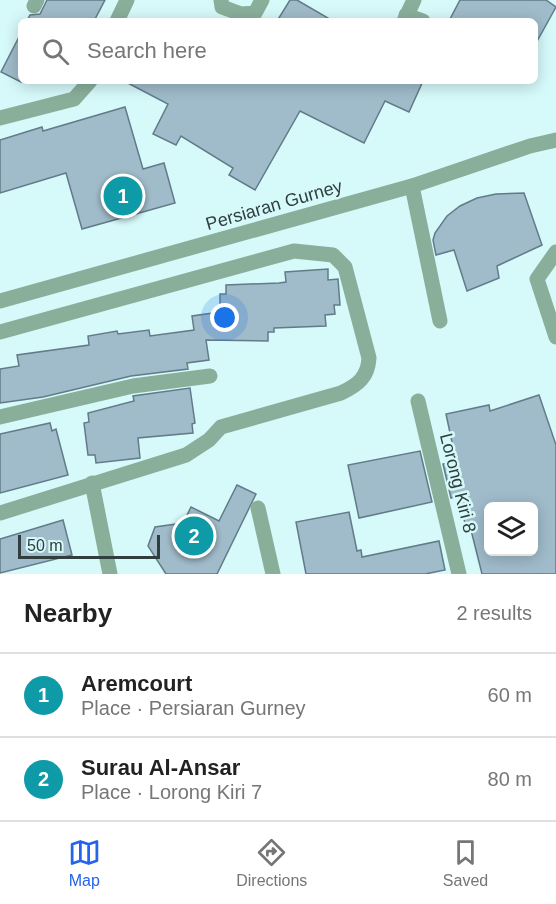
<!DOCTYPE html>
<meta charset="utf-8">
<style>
body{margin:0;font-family:Arial,sans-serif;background:#f6f6f6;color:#222}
.controls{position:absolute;right:18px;bottom:18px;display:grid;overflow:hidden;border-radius:9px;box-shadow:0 3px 15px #0003}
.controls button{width:54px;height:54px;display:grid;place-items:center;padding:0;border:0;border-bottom:2px solid #e0e0e0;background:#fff;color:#222;font:30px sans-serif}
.scale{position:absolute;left:18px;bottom:15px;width:142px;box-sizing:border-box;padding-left:6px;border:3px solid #303e3e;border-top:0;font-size:16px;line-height:21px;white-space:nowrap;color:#303e3e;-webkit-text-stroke:4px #d6f9fa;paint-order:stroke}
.you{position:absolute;left:225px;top:318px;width:21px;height:21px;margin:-15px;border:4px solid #fff;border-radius:50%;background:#1a73e8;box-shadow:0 0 0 9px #1a73e833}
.badge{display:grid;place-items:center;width:39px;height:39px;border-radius:50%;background:#2563eb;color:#fff;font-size:20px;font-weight:700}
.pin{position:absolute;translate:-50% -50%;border:3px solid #fff;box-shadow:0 2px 6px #0006}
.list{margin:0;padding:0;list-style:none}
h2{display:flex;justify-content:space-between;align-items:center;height:78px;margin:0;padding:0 24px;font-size:26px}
h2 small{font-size:20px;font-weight:400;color:#767676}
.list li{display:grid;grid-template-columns:39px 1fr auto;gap:18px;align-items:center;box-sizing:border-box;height:84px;padding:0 24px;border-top:2px solid #e0e0e0}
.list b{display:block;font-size:22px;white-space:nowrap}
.list p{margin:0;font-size:20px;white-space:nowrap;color:#767676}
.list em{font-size:20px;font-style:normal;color:#767676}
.icon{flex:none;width:33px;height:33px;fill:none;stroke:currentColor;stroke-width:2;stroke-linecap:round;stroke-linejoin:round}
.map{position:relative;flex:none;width:556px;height:574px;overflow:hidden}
.search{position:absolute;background:#fff;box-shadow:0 3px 15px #0003;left:18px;right:18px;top:18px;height:66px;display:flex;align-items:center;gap:15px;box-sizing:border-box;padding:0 21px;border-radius:9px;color:#767676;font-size:22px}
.sheet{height:246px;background:#fff}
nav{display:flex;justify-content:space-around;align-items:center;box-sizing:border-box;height:84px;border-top:2px solid #e0e0e0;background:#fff;font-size:16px;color:#767676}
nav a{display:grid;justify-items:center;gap:3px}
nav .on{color:#2563eb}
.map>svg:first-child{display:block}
.building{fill:#a0bbca;stroke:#627b89;stroke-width:1.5;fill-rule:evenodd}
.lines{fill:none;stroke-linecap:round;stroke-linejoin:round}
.minor{stroke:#89af9b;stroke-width:15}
.labels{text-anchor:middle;stroke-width:5;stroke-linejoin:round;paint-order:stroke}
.street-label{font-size:18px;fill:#303e3e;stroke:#d6f9fa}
</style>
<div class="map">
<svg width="556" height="574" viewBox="0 0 556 574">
<rect width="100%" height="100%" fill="#d6f9fa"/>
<!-- building -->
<g class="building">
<path d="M47,0h58l-11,21h-67l3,-6 10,-1z"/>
<path d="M290,0h7l36,21h-56z"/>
<path d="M460,0h86l10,7 -21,38v-24h-86z"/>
<path d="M21,33v49l-20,-10z"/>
<path d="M124,81h299l-14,31 -24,-11 -21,42 -64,-32 -45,79 -26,-15 4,-7 -52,-32 -5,9 -23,-11 15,-30z"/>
<path d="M125,107l18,62 21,-6 11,40 -93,26 -16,-56 -66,20v-53l42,-13 1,4z"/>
<path d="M524,193l18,52 -45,21 2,12 -32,13 -13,-41 -18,5 -3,-15 2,-7 12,-17 13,-10 17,-8 19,-4z"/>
<path d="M328,269v11l10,-1 2,26h-6l1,9 -10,1 1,11 -52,2v4h-6v9l-62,-1 3,20 -22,3 1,6 -57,7 -88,21 -43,6v-34l19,-3 -2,-11 72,-10 -1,-9 29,-5 1,3 31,-4 1,6 44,-6 -2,-14 28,-4v-18h6v-9l53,-2 7,-1 -1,-10z"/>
<path d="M190,388l5,35 -3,1 1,9 -55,5 2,20 -44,5 -1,-8h-7l-4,-32 5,-1 -1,-9 46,-12 -1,-5z"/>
<path d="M539,395l17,50v129h-74l-11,-44 -4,1 -9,-35 -7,2 -8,-34 13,-3 -10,-47 43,-9 1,6zM489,507h45v45h-45z"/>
<path d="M50,423l2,8 4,-2 12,46 -68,18v-59z"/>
<path d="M420,451l12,51 -73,16 -11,-53z"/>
<path d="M237,485l19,9 -39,80h-51l-18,-28 7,-19 28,-4 8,-16 28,14z"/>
<path d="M349,512l8,39 4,-1 1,7 77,-16 6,29 -20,4h-119l-10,-52z"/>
<path d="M63,520l9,35 -72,18v-34z"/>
</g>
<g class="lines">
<!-- minor -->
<g class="minor">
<path d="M221,0l1,7 19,7 14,-1 7,-13"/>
<path d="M34,6l3,-6"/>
<path d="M406,15l17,6"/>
<path d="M117,21l10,-21"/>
<path d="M404,21l10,-21"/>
<path d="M0,118l74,-19 16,-18"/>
<path d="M412,186l28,135"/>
<path d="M556,252l-19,27 19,58"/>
<path d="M0,301l412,-115 118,-40 26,-6"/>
<path d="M0,332l294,-81 39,4 12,12 24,91c-1,19 -11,27 -28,35l-120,34 -12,13 -23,15 -186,58"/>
<path d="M418,401l41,173"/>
<path d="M0,417l133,-31 77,-10"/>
<path d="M92,483l18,91"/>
<path d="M258,508l15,66"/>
</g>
</g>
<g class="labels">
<!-- street labels -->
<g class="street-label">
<text transform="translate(274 205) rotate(-16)" y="6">Persiaran Gurney</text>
<text transform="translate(458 483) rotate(76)" y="6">Lorong Kiri 8</text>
</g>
</g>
</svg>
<div class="controls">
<button><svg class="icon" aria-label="layers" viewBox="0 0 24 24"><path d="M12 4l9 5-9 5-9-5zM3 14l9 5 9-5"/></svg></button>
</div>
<div class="scale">50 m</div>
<div class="you"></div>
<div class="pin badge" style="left:123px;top:196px;background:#0f9aa8">1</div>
<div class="pin badge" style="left:194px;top:536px;background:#0f9aa8">2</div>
<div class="search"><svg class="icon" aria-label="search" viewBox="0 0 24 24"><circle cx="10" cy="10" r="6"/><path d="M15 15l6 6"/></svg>Search here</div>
</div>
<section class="sheet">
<h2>Nearby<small>2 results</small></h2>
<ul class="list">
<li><span class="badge" style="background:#0f9aa8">1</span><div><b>Aremcourt</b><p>Place · Persiaran Gurney</p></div><em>60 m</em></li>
<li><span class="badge" style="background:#0f9aa8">2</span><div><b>Surau Al-Ansar</b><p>Place · Lorong Kiri 7</p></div><em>80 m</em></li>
</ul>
</section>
<nav>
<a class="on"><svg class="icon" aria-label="map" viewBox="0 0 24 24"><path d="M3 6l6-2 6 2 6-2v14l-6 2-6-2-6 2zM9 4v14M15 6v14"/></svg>Map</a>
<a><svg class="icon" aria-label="directions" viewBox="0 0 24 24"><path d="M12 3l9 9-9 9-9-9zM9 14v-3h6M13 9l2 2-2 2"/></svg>Directions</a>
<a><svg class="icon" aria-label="saved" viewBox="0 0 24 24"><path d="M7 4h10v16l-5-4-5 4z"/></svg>Saved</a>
</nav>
